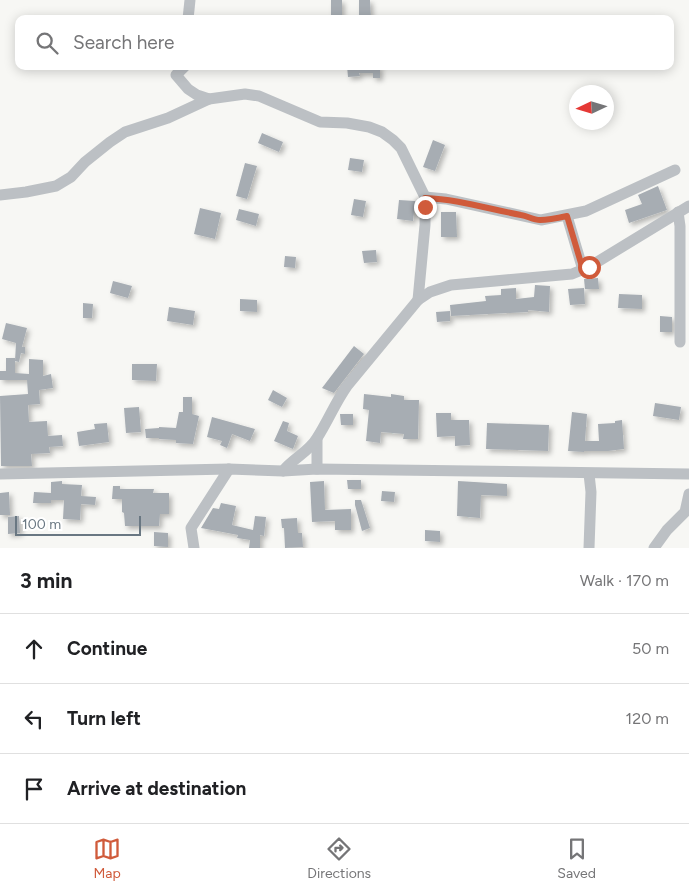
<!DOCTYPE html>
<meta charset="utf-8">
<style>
body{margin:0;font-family:Figtree,sans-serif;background:#f2f2f2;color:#202124}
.compass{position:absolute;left:569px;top:85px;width:45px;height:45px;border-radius:50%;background:#fff;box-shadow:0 2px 12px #0003;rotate:266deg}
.scale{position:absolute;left:15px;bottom:12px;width:126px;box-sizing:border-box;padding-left:5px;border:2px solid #697782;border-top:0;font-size:14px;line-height:18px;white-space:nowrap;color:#697782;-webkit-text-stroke:4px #fff;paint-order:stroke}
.stop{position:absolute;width:15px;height:15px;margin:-11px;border:4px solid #d05b3b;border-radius:50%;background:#fff}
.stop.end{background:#d05b3b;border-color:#fff;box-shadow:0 1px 5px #0008}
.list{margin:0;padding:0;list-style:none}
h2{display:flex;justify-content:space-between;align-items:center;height:65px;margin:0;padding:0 20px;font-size:21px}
h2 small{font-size:16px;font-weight:400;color:#757577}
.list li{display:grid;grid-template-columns:32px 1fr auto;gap:15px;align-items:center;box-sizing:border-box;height:70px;padding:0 20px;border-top:1px solid #e0e0e0}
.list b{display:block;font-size:19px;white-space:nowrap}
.list em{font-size:16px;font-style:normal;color:#757577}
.icon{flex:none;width:28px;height:28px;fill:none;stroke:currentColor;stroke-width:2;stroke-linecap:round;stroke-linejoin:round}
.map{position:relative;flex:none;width:689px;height:548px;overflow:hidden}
.search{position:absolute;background:#fff;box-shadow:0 2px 12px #0003;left:15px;right:15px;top:15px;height:55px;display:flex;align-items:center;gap:12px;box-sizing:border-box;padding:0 18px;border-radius:10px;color:#757577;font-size:19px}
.sheet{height:275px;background:#fff}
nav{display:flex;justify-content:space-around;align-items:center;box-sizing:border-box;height:70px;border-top:1px solid #e0e0e0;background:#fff;font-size:14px;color:#757577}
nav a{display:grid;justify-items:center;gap:2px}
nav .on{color:#d05b3b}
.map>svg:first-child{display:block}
.building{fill:#a7adb3;filter:url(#shadow)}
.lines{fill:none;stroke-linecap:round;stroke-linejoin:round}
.minor{stroke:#bcc0c4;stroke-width:11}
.route{stroke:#d05b3b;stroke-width:6}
</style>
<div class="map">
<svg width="689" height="548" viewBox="0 0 689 548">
<defs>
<filter id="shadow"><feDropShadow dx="3" dy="3" stdDeviation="2.5" flood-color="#0004"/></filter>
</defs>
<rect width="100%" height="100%" fill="#f7f7f4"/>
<!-- building -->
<g class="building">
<rect x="331" y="0" width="11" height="19"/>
<path d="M359,0h11l1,19h-12z"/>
<path d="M347,66h33v12h-7v-5h-14l1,3 -12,1z"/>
<path d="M262,133l21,9 -4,10 -21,-9z"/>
<path d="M433,140l12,5 -10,26 -12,-4z"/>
<path d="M350,158l14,2 -2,12 -14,-2z"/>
<path d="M245,163l12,3 -10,33 -11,-3z"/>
<path d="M658,186l9,24 -38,13 -4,-13 17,-6 -4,-9z"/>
<path d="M354,199l12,2 -3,16 -12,-2z"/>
<path d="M399,200l16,1 -2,20 -16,-2z"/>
<path d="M200,208l21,5 -6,26 -21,-5z"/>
<path d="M239,209l20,5 -3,12 -20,-6z"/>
<path d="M441,212h15l1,25h-16z"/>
<path d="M376,250l1,12 -13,1 -2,-12z"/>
<path d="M285,256l11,1 -1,11 -11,-1z"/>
<path d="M598,278l1,11h-14l-1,-10z"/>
<path d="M113,281l19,5 -4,12 -18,-5z"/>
<path d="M535,285l15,1 -1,26 -21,-2v2l-77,4 -1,-11 36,-4 -1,-5 16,-1v-6l15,-1v11l18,-2z"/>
<path d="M584,288l1,16 -15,1 -2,-16z"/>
<path d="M619,294l23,1v14l-24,-1z"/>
<path d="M240,299l17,1v12l-17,-1z"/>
<path d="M83,303l10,1 -1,14h-9z"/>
<path d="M169,307l26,4 -2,14 -26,-4z"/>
<path d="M450,311v10l-13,1 -1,-10z"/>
<path d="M660,316l12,1v15h-12z"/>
<path d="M6,323l21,5 -5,19h3v7l-4,-1 -2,9 -4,-1 1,-18 -14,-4z"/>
<path d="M354,346l10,8 -30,39 -12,-5z"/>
<path d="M6,358h9v15l14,1v-15l14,1v16l8,-2 2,14 -14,2 1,14 -12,1 1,17 18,-1 1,15 14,-1 1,11 -14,1 1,6 -19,1 1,12h-31l-1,-70 28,-2 -1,-14h-27v-9h6z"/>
<path d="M132,364h25l-1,17 -24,-1z"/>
<path d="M273,390l14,8 -5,9 -14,-7z"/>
<path d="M364,394l27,3v-3l13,2v4h15l-1,39h-15l1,-5 -23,-2 -1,11 -14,-2 3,-31 -6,-1z"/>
<path d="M183,397h9v17l7,2 -6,28 -17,-1v-3l-17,-1v-1h-13l-1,-9 14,-1v-1l17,1 3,-16h4z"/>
<path d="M655,403l26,4 -2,13 -26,-4z"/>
<path d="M139,407l2,25 -15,1 -2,-25z"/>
<path d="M572,412l15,2 -2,27h14l-1,-17 17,-1v-2l7,-1 2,29 -16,2h-24v1l-16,-1z"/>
<path d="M436,413h15v7h18l1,25 -15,1v-10l-18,1z"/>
<path d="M340,414h13v11h-12z"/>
<path d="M212,417l43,12 -5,12 -18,-7 -5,14 -7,-3 2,-4 -15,-4z"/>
<path d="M283,421l6,2 -2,8 11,5 -5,13 -19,-8z"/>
<path d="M107,423l2,19 -30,4 -2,-14 18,-3 -1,-5z"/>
<path d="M487,423l62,2 -1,26 -62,-2z"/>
<path d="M347,480h14v9h-13z"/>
<path d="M62,481v3l20,1 -1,11 15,1 -1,8 -14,-1 -1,16 -17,-1 1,-19h-13v3h-18l1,-11 17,1v-11z"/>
<path d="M324,481l1,29 26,-1v21h-16v-9l-23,1 -2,-40z"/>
<path d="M458,481l49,3v12l-26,-1 -1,23 -23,-2z"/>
<path d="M113,486h7v3h34l-1,4h16v21h-9l-1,12h-34l-1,-13 -2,-1v-13h-10z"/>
<path d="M382,491l13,1 -1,10 -13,-1z"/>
<path d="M9,492l1,23h-10v-22z"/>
<path d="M355,500h6l9,28 -8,3 -7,-26z"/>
<path d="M221,503l15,3 -4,19 21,5 2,-14 11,1 -2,19 -4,-1v13h-11l1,-8 -13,-2 1,-3 -37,-7 12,-20 6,1z"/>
<path d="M19,516l1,17 -12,1v-17z"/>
<path d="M297,518l1,15h4l1,14 -18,1 -1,-20h-2l-1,-9z"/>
<path d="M425,530l15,1v11l-15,-1z"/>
<path d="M154,532l14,1v14l-14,-1z"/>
</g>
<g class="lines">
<!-- minor -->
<g class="minor">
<path d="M188,19l2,-19"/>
<path d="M185,66l-9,9 12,14 9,6 12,4 36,-5 14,2 61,26 27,1 22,4 13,5 11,8 8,8 24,49v28l-7,75"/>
<path d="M0,195l26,-3 30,-6 15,-9 14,-15 25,-20 15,-10 43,-14 41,-19"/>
<path d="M425,197l21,2 95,21 45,-9 89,-41"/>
<path d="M678,212l2,14v116"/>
<path d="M567,216l16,54"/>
<path d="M317,469v-30"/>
<path d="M283,471c10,-13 26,-19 34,-33 11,-17 18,-35 30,-52l71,-86 12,-8 21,-7 121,-11 17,-7 100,-61"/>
<path d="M0,474l229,-5 54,2 34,-2 372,5"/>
<path d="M194,548l-3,-20 38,-59"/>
<path d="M589,548l2,-56 -2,-18"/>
<path d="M654,548l13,-18 18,-18 4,-18"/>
</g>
</g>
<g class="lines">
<!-- route -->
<path class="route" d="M425,207v-9c32,1 64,11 96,17 7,1 12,5 19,5 9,0 18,-2 27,-4l16,54 6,-3"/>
</g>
</svg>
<svg class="compass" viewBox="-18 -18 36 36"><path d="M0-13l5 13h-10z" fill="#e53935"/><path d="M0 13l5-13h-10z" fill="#757577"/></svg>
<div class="scale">100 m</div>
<div class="stop" style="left:589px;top:267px"></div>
<div class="stop end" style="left:425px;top:207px"></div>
<div class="search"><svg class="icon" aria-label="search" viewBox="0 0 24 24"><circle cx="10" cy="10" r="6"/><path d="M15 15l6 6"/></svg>Search here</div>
</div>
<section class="sheet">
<h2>3 min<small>Walk · 170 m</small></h2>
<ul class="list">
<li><svg class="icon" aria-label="ahead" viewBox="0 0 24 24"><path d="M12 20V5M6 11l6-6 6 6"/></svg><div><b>Continue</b></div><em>50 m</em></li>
<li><svg class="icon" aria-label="left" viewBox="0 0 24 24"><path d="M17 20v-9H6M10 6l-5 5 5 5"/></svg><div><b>Turn left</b></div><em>120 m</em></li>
<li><svg class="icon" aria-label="arrive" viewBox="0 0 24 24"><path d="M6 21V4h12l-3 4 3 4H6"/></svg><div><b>Arrive at destination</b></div></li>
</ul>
</section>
<nav>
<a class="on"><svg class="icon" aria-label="map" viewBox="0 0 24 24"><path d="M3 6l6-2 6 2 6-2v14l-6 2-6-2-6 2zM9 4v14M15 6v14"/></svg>Map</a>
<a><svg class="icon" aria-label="directions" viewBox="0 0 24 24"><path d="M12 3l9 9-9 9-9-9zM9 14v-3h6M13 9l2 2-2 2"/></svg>Directions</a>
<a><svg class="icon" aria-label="saved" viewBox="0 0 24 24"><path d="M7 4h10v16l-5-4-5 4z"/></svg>Saved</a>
</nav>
